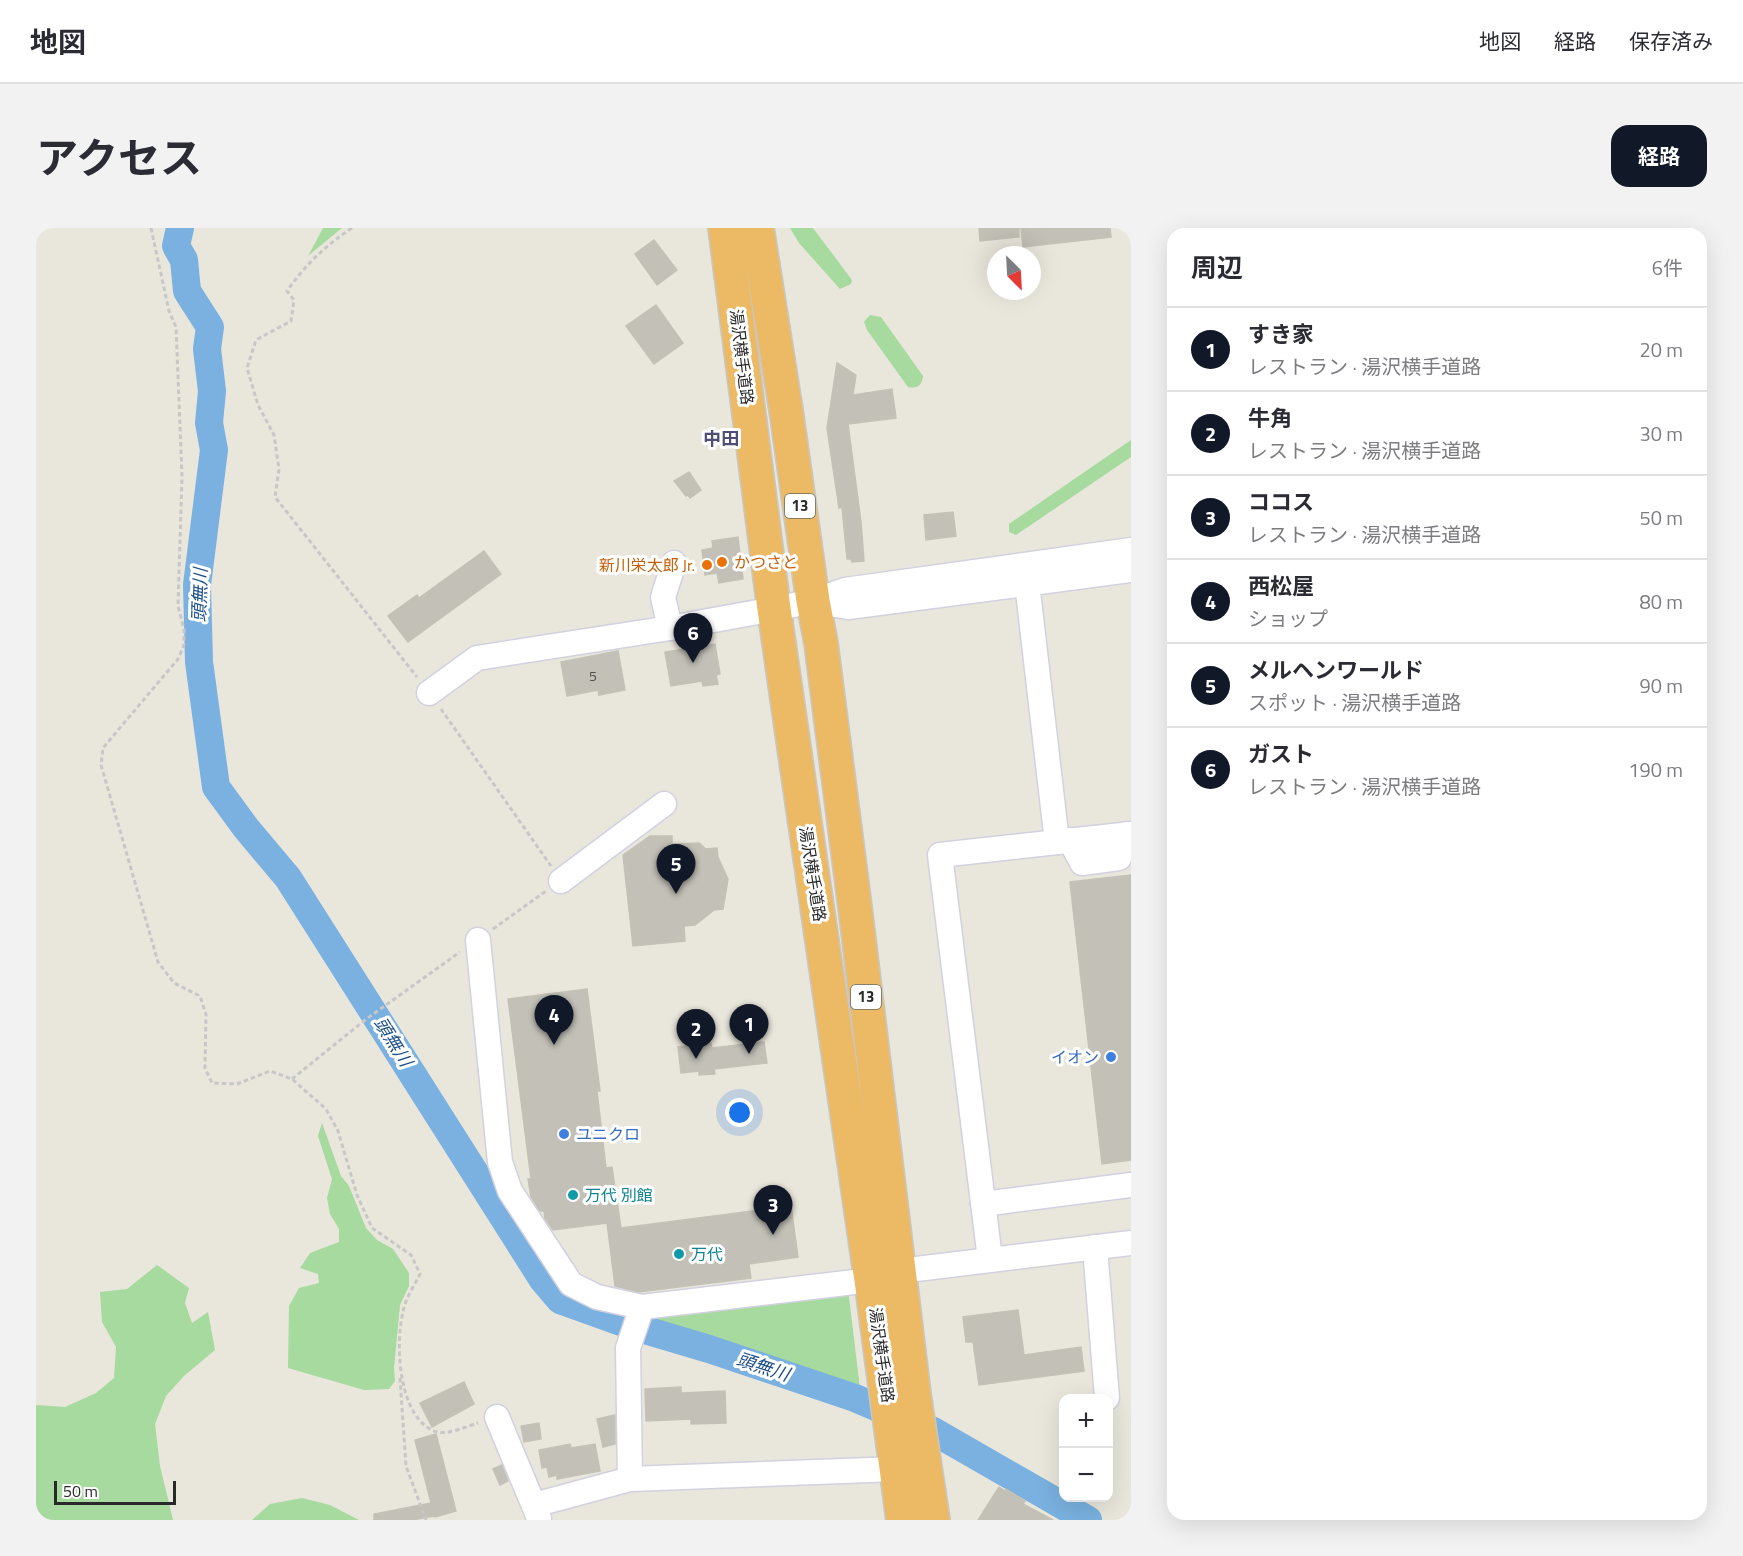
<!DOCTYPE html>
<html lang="ja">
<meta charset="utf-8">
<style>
body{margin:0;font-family:"Titillium Web","Noto Sans JP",sans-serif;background:#f2f2f3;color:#2b2b33}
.controls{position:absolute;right:18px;bottom:18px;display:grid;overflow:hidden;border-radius:12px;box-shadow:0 6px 24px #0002}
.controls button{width:54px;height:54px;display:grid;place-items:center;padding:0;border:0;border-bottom:2px solid #e1e1e2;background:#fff;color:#2b2b33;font:30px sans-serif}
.compass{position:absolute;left:951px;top:18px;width:54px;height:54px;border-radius:50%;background:#fff;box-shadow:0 6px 24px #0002;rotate:156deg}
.scale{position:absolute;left:18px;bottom:15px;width:122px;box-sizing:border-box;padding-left:6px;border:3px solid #292929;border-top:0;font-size:16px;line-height:21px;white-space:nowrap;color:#292929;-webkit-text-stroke:4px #fff;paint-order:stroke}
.you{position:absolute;left:704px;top:885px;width:21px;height:21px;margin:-15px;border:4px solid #fff;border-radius:50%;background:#1a73e8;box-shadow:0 0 0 9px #1a73e833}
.badge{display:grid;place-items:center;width:39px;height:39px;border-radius:50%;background:#111827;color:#fff;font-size:20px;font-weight:700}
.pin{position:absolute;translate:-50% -50px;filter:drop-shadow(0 2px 3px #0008)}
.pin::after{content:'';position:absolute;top:32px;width:21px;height:18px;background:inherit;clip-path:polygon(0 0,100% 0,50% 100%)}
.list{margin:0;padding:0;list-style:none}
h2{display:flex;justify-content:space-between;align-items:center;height:78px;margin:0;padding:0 24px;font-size:26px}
h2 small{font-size:20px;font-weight:400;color:#7c7c81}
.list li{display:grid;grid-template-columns:39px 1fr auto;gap:18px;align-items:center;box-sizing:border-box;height:84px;padding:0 24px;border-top:2px solid #e1e1e2}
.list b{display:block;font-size:22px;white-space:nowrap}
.list p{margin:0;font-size:20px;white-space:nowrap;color:#7c7c81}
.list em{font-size:20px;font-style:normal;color:#7c7c81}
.map{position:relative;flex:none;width:1095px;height:1292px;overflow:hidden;border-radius:18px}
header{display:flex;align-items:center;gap:36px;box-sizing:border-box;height:84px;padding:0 30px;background:#fff;border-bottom:2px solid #e1e1e2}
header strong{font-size:28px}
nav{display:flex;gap:33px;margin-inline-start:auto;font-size:21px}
.intro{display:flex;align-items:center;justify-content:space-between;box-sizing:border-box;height:144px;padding:0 36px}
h1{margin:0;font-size:42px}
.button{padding:15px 27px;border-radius:18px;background:#111827;color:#fff;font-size:21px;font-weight:700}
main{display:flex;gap:36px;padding:0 36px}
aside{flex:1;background:#fff;border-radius:18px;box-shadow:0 6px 24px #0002}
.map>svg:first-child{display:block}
.green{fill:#a6da9e}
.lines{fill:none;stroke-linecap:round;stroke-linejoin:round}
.river{stroke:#7ab1e0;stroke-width:28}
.building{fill:#c2c0b7;stroke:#c4c2b6;stroke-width:1.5}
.minor-casing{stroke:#d2d1e0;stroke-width:27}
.highway-casing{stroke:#c7c7c7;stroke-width:36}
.path{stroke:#c7c7c7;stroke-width:3;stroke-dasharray:4.5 3;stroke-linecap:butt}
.minor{stroke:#fff;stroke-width:24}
.highway{stroke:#ecba65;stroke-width:33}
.food-dot{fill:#e8710a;stroke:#fff;stroke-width:2}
.shop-dot{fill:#3f7fe0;stroke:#fff;stroke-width:2}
.culture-dot{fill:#0f9aa8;stroke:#fff;stroke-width:2}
.labels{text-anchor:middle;stroke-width:6;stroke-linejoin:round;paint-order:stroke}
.number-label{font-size:14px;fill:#4f4f4c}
.shield{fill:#fff;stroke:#696969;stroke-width:1.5}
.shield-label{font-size:15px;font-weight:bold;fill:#292929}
.street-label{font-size:16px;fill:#292929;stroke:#fff}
.food-label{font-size:16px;fill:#c56008;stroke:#fff;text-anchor:start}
.shop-label{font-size:16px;fill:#366cbe;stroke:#fff;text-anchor:end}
.culture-label{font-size:16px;fill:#0d838f;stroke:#fff;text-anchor:start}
.neighbourhood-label{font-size:18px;font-weight:bold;fill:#4f4e74;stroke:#fff}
.water-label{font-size:18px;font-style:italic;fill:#1c4e89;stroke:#fff}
</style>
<header>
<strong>地図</strong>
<nav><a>地図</a><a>経路</a><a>保存済み</a></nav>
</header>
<div class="intro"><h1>アクセス</h1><a class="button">経路</a></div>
<main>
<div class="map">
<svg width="1095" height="1292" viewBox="0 0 1095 1292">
<rect width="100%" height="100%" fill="#e9e6dc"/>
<!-- green -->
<g class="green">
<path d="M287,0h19l-34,28z"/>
<path d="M754,0h23l39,52 -1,4 -11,5 -41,-46z"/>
<path d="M834,87l11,2 42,59c-1,9 -5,13 -15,11l-41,-57 -3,-8z"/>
<path d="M1095,212v17l-115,78 -7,-3v-8z"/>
<path d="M286,895l19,53 8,10 17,42 11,12 16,9 16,24v13l-9,19 -6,63 1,13 -6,8 -25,1 -76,-22 1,-62 10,-18 20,-5 -1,-9 -18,-6 10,-15 29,-11v-13l-9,-15 -3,-16 5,-19 -14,-43z"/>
<path d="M121,1037l32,23 -4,15 7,20 16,-11 7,38 -31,26 -18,20 -11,28 5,42 13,54h-137v-115l29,2 31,-14 18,-15 2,-31 -14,-25 -2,-30 27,-3z"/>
<path d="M812,1061l12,99 -210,-67v-9z"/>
<path d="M266,1270l28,7 29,15h-107l18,-16z"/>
</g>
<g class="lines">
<!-- river -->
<path class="river" d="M144,0l-4,18 8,14 3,31 23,36 -3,22 5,42 -3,32 5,27 -17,135 2,77 17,125 30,41 42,50 255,402 17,20 75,27 74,22 146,49 78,33 155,89"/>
</g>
<!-- building -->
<g class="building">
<path d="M943,0h40v9l-39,4z"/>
<path d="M985,0h89l1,9 -88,10z"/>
<path d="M618,12l23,30 -20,15 -22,-31z"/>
<path d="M620,77l27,38 -29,21 -28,-38z"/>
<path d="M801,135l19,12 -3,20 39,-6 4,29 -48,6 13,98 3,39 -12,1 -1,-3h-4l-5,-52 -3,1 -12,-80z"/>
<path d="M653,244l12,18 -11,8 -2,-3 -2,1 -12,-15z"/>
<path d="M917,284l3,24 -30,4 -2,-25z"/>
<path d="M702,309l5,42 -24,4 -2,-10 -12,2 -3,-25 11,-2 -1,-7z"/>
<path d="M448,323l17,23 -93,68 -20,-26 29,-21 2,3z"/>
<path d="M679,416l5,30 -4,1 2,9 -15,2 -1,-5 -31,5 -6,-34z"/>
<path d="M582,423l7,39 -26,5 -1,-5 -31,6 -6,-34z"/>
<path d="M614,608h22v8l27,-1 7,6 11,-1 1,9 10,22 -5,30 -9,1 -19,15 -11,1 1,15 -52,5 -10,-91z"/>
<path d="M1095,647v285l-29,4 -32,-282z"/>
<path d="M551,761l13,102h-3l9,77 6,-1 9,61 170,-22 7,51 -49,7 2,14 -113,14 -23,-6 -8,-63 -54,7 -8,-11 -1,-8h-4l-9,-14 -3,-18h3l-23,-180z"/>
<path d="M728,814l3,21 -53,6 1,5 -16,1v-4l-18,2 -3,-26 33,-4 1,5z"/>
<path d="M982,1082l6,45 57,-8 3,24 -105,14 -6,-43h-7l-3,-25z"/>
<path d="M428,1154l10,22 -42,23 -12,-24z"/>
<path d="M645,1159v6l44,-2 1,32 -35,1v-5l-45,2 -1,-32z"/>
<path d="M579,1187v29l-12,3 -6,-28z"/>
<path d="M503,1195l2,16 -17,3 -3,-16z"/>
<path d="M400,1206l20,77 -21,6 -1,-1 -22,4h-38v-6l57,-11 -16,-63z"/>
<path d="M534,1216l1,4 24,-4 5,27 -43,8v-4l-8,2 -2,-10 -5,1 -3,-18z"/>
<path d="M466,1237l6,16 -8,4 -7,-16z"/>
<path d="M963,1259l6,4 1,-2 19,12 -2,3 30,16h-75z"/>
</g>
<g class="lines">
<defs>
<g id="minor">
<path d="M991,355l30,259"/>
<path d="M779,374l33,5 283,-37"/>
<path d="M634,400l-7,-31 11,-34"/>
<path d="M393,465l48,-35 193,-30 104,-19 39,-8 32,-11 286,-40"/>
<path d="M1034,612l12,23 37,-5 7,-24"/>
<path d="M525,653l103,-77"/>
<path d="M442,712l22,222 10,29 61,93 26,13 45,10"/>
<path d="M947,976l148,-19"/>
<path d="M1059,1019l12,151"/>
<path d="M954,1031l-50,-404 191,-21"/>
<path d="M864,1043l231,-28"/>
<path d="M461,1189l42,101"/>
<path d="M594,1251l-2,-131 14,-41 229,-27"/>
<path d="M498,1277l96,-26 267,-10"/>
</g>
<g id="highway">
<path d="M689,0l49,381 97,671 32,240"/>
<path d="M721,0l29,182 27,191 8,42 34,264 59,487 19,126"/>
</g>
</defs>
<!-- minor casing -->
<use href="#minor" class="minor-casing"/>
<!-- highway casing -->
<use href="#highway" class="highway-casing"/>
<!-- path -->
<g class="path">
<path d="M115,0l18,83 7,16 6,149 -4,130 6,23v16l-6,14 -75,89 -2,17 57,197 16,21 26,13 6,18 -1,54 7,15 25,1 33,-13 22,8 34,30 12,22 19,64 15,33 39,27 9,19c-6,12 -15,25 -17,38 -8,32 -5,108 34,120 12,3 30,-6 41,-9"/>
<path d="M316,0c-27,18 -46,36 -65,63l7,9 -3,21 -35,19 -9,28 11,37 16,30 5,34 -4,28 142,180"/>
<path d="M405,481l110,157"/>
<path d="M457,701l53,-38"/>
<path d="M256,851l73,-59 95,-68"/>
<path d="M364,1150l6,88 20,54"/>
</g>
<!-- minor -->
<use href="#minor" class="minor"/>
<!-- highway -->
<use href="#highway" class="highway"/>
</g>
<!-- markers -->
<g class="food-dot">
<circle cx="686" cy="334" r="6"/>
<circle cx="671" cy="337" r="6"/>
</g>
<g class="shop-dot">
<circle cx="1075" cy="829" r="6"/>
<circle cx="528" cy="906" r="6"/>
</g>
<g class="culture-dot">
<circle cx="537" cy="967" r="6"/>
<circle cx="643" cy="1026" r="6"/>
</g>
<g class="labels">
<!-- number labels -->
<g class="number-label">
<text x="557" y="453">5</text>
</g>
<!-- shield labels -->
<g class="shield">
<rect x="749" y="266" width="30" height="24" rx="4.5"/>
<rect x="815" y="757" width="30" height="24" rx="4.5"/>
</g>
<g class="shield-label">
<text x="764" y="283">13</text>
<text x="830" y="774">13</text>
</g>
<!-- street labels -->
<g class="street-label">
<text transform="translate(706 129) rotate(83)" y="6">湯沢横手道路</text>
<text transform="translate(777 646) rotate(81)" y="6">湯沢横手道路</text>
<text transform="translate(846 1127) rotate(82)" y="6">湯沢横手道路</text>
</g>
<!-- food labels -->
<g class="food-label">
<text x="698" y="340">かつさと</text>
<text x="659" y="343" text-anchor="end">新川栄太郎 Jr.</text>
</g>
<!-- shop labels -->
<g class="shop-label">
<text x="1063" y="835">イオン</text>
<text x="540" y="912" text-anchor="start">ユニクロ</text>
</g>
<!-- culture labels -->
<g class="culture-label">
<text x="549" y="973">万代 別館</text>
<text x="655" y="1032">万代</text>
</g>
<!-- neighbourhood labels -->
<g class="neighbourhood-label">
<text x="685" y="217">中田</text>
</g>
<!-- water labels -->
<g class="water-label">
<text transform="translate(164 367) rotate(-88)" y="6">頭無川</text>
<text transform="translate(357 814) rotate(58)" y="6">頭無川</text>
<text transform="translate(727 1139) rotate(18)" y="6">頭無川</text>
</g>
</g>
</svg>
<div class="controls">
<button>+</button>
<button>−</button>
</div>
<svg class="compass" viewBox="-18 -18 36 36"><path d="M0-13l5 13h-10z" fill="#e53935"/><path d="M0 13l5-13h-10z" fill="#7c7c81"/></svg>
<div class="scale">50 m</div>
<div class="you"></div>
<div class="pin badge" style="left:713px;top:826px">1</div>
<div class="pin badge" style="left:660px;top:831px">2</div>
<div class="pin badge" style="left:737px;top:1007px">3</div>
<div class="pin badge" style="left:518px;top:817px">4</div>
<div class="pin badge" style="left:640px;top:666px">5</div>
<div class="pin badge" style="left:657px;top:435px">6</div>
</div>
<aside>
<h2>周辺<small>6件</small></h2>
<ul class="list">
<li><span class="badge">1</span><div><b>すき家</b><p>レストラン · 湯沢横手道路</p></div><em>20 m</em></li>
<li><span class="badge">2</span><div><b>牛角</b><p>レストラン · 湯沢横手道路</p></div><em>30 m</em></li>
<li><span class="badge">3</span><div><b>ココス</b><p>レストラン · 湯沢横手道路</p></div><em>50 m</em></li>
<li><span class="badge">4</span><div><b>西松屋</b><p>ショップ</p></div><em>80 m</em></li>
<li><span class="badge">5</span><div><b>メルヘンワールド</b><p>スポット · 湯沢横手道路</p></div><em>90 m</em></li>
<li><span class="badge">6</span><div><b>ガスト</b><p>レストラン · 湯沢横手道路</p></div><em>190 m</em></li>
</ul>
</aside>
</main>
